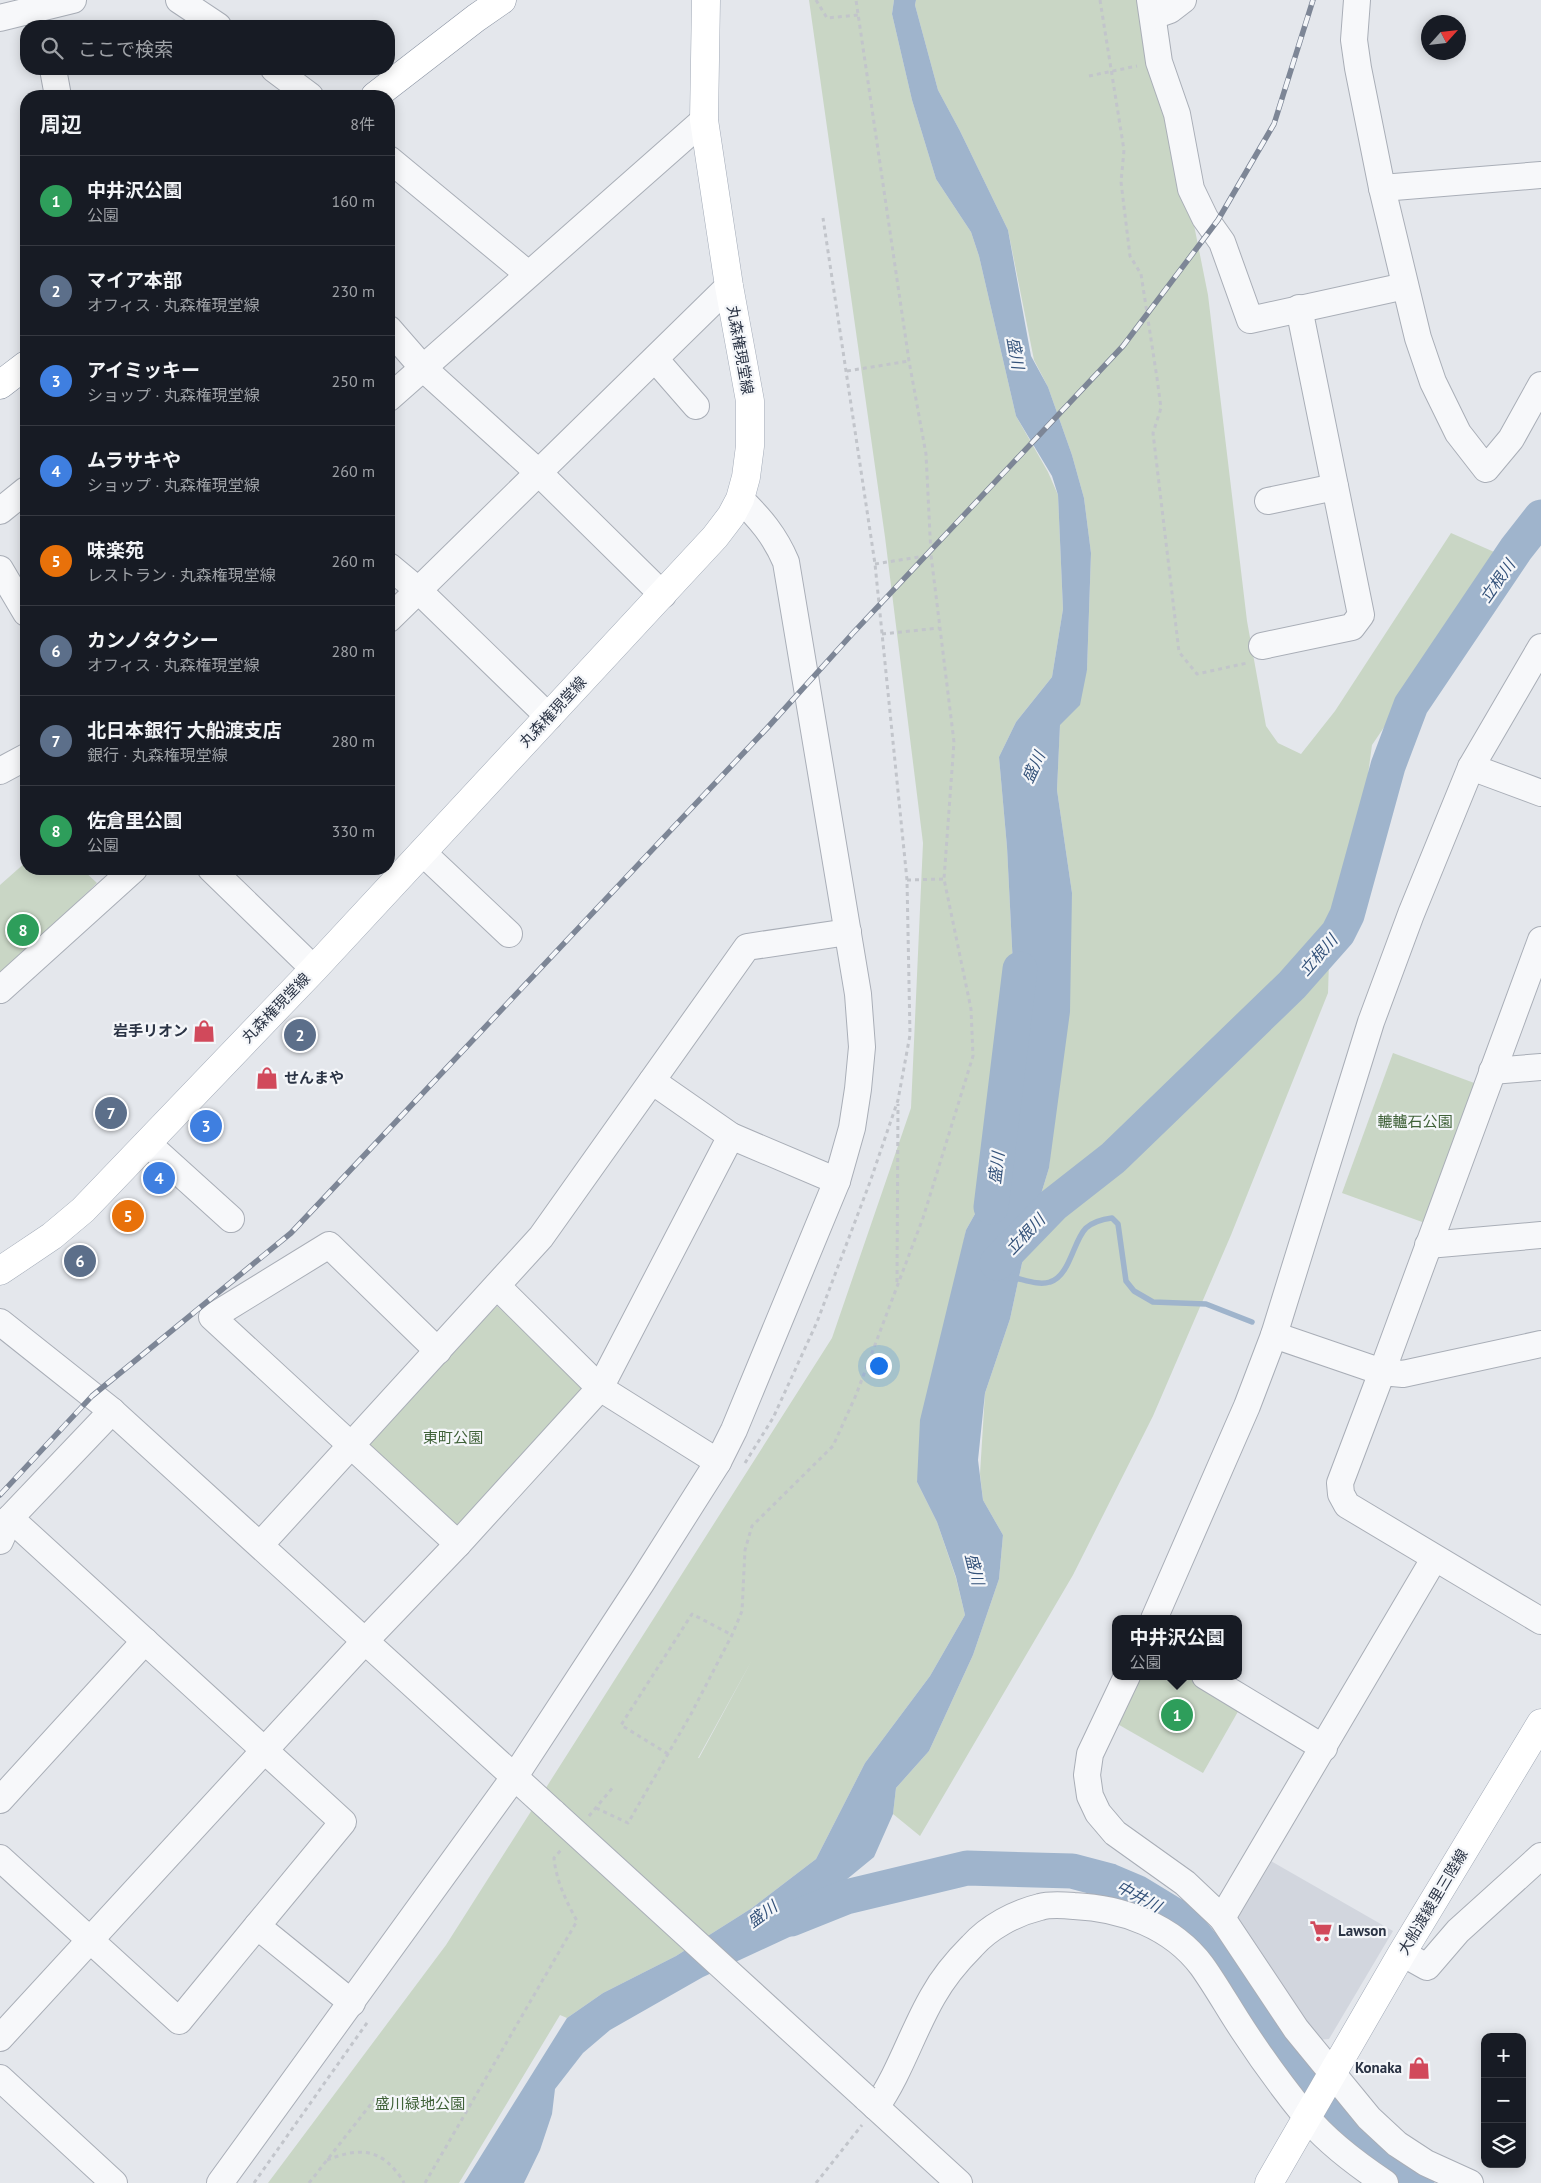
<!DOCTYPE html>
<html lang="ja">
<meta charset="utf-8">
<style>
body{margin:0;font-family:"PT Sans","Noto Sans JP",sans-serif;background:#242831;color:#f1f3f6}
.controls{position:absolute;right:15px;bottom:15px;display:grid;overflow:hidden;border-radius:10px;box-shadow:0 2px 12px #0003}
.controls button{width:45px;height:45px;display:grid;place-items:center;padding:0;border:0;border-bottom:1px solid #363941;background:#171b24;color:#f1f3f6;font:25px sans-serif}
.compass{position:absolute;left:1421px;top:15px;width:45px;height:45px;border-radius:50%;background:#171b24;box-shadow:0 2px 12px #0003;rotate:63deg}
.you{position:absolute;left:878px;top:1365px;width:18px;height:18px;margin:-12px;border:4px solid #fff;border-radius:50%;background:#1a73e8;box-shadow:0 0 0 8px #1a73e833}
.badge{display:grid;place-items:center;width:32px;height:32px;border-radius:50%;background:#0f766e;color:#fff;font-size:16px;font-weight:700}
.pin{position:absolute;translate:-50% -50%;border:2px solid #fff;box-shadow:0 1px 5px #0006}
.popup{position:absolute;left:1112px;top:1615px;width:130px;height:65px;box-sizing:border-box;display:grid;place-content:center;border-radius:10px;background:#171b24;filter:drop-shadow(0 1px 4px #0005);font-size:16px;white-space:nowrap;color:#9ea1a6}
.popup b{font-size:19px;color:#f1f3f6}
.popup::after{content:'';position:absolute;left:50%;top:100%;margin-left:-10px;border:10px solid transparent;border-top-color:#171b24}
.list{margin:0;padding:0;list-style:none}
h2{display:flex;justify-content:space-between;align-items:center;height:65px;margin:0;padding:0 20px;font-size:21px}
h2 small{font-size:16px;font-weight:400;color:#9ea1a6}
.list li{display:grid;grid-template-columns:32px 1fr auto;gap:15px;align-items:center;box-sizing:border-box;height:90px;padding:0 20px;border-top:1px solid #363941}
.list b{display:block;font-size:19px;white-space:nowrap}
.list p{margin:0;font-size:16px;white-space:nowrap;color:#9ea1a6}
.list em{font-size:16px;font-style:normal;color:#9ea1a6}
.icon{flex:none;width:28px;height:28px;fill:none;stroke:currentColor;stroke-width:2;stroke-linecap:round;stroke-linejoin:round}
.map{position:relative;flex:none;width:1541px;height:2183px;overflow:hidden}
.search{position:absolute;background:#171b24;box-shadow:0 2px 12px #0003;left:20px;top:20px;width:375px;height:55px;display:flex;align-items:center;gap:12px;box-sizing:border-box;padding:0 18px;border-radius:20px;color:#9ea1a6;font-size:19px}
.panel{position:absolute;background:#171b24;box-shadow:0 2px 12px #0003;left:20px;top:90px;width:375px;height:785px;border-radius:20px}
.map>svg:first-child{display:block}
.built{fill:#d2d6de}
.green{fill:#c9d6c5;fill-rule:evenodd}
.water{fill:#9fb4cc}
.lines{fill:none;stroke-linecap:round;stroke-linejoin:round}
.stream{stroke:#9fb4cc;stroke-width:5.5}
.river{stroke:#9fb4cc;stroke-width:35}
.minor-casing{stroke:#a9aeb7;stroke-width:28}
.major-casing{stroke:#a3abb8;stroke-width:29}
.highway-casing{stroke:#8b94a3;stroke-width:29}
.path{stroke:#c2c5cb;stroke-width:3;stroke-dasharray:4 4;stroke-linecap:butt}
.minor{stroke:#f7f8fa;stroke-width:26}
.major{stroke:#fff;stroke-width:28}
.highway{stroke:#fff;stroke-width:28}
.rail-casing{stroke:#7d8696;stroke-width:5.5}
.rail{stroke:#f4f6f9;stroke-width:4;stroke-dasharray:11;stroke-linecap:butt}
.minor-bridge-casing{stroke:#a9aeb7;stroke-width:28;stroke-linecap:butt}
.minor-bridge{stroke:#f7f8fa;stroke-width:26}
.labels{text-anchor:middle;stroke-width:4.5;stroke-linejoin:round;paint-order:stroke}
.street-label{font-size:15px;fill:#2b3445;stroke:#f4f6f9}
.poi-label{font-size:15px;font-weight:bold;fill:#2b3445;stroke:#f4f6f9;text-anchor:end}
.park-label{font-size:15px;fill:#3f6138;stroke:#f4f6f9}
.water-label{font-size:16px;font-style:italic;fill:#34527a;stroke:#f4f6f9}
</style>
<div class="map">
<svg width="1541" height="2183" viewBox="0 0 1541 2183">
<rect width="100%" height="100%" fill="#e4e7ec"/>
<!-- built -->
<path class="built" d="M1269,1860l124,71 -64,108 -13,1 -82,-123z"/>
<!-- green -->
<g class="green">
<path d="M809,0h85l-2,14 20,86 24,79 35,53 8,24 37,160 32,56 10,23 5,114 -11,68 -36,45 -17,35 8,90 10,198 -2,62 -30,89 -19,34 -49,252 20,40 19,56 9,37 -35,61 -65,87 -49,96 -64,49 -76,48 -73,37 -36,25 -7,-3 -101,168h-191l178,-238 386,-607 79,-230 12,-265 -38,-306zM752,1660l-53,98h-1z"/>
<path d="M916,0h233l59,295 39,326 19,105 12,17 23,11 34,-43 116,-178 50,22 -129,190 -10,74 -32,112 -2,62 -97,242 -78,181 -80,159 -153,261 -27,-22 3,-26 33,-37 44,-96 26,-76 4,-44 -20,-35 -3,-26 5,-81 25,-74 17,-79 22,-72 23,-275 -15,-103 3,-66 27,-54 4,-117 -7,-55 -12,-43 -24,-68 -14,-27 -26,-130 -48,-99 -22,-41 -23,-85z"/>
<path d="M26,862v7h56l15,14 -97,92v-90z"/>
<path d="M1393,1053l84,31 -52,139 -83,-30z"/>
<path d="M497,1306l89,78 -134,147 -93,-87z"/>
<path d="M1135,1676h51l54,32 -37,65 -89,-51z"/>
</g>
<!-- water -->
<path class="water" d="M894,0h22l-1,5 23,85 22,41 48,99 23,126 17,31 24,68 12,43 7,55 -4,117 -7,35 -20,20 -3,65 15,103 -2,119 -21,156 -22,72 -17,79 -25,74 -7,67 5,40 20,35 -4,44 -26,76 -44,96 -33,37 -3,26 -19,43 -28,23 -20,40 -123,57 -93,53 -27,23 -28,36 -3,25 -12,36 -16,33h-60l103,-165 36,-25 73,-37 76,-48 64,-49 49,-96 65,-87 35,-61 -9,-38 -19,-55 -20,-40 3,-62 46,-190 19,-34 30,-89 2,-62 -10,-198 -8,-90 17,-35 36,-45 11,-68 -5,-114 -6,-19 -36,-60 -37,-160 -8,-24 -35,-53 -24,-79 -20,-86z"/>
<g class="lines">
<!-- stream -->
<path class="stream" d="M1011,1277c12,2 27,9 39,5 20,-6 23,-41 36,-54 7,-6 18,-9 26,-10l6,6 8,57 8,10 19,11 53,2 46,18"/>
<!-- river -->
<g class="river">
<path d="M991,1207l29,-238"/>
<path d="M997,1263l56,-58 60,-47 179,-173 46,-52 9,-18 41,-149 23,-61 105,-156 25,-32"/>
<path d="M791,1919l55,-22 121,-29 105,3 38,10 26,11 46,28 40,48 35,58 101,118 39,30 20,9"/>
</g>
<defs>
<g id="minor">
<path d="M179,0l39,26"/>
<path d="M1150,0l9,62 18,52 14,75 14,29 17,24 28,78 155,-34"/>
<path d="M1357,0l-3,40 4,28 24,120 36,150 15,44 25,51 28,36 25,-30 30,-54"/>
<path d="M1153,16l17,-6 13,-10"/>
<path d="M0,18l73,-18"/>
<path d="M53,69l5,27"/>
<path d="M274,69l36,27"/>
<path d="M389,159l139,115"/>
<path d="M1382,188l159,-13"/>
<path d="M389,329l34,39 116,105 124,122"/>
<path d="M655,359l41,47"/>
<path d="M389,398l315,-278"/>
<path d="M1268,501l67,-14"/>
<path d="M0,511l26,-21"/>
<path d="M389,566l29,24 131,127"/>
<path d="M0,569l26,44"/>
<path d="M389,619l340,-333"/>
<path d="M1262,646l90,-19 9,-12 -62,-307"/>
<path d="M1471,767l70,26"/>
<path d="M0,771l26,-14"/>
<path d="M422,852l87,82"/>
<path d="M211,869l103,100"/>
<path d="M0,990l134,-121"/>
<path d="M1492,1071l49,-4"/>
<path d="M652,1081l79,55 106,45"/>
<path d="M147,1143l84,76"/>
<path d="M1428,1245l113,-10"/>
<path d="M497,1286l103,102 118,74"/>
<path d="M0,1322l112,89 442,402"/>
<path d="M1274,1335l108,37 159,-432"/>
<path d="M1541,1344l-138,30 -21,-2 -42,111 1,11 6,11 194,116"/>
<path d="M438,1351l-109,-106 -117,72 246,227"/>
<path d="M10,1518l333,304 -86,104 95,77"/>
<path d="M0,1541l10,-23 102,-107"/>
<path d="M261,1544l280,-307 206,-290 101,-15"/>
<path d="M1154,1619l93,-213 27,-71 97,-313 40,-108 60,-147 70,-120"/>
<path d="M1127,1676l-37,78 -3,21 3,21 8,17 17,20 70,50 37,35 74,111 73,89 28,26 29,19 44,20"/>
<path d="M1205,1676l119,72"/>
<path d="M0,1800l145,-159"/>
<path d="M0,1858l179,163 78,-95"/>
<path d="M1222,1918l212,-359"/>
<path d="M1402,1953l25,14 31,-36 83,-75"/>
<path d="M0,2038l365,-397 93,-97 142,-156 131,-252"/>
<path d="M0,2078l114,105"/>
<path d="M866,2098l93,85"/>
<path d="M876,2107c24,-34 36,-75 57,-111 10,-18 24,-35 39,-50 17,-19 43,-33 68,-39 10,-3 23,-2 34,-1 48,2 98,20 128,60 15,21 27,43 41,64 19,29 40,58 62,85 20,25 53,50 80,68"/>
<path d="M220,2183l295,-407 127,-194 76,-120 16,-32 103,-249 15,-53 6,-39 4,-42 -4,-53 -72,-432c-11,-26 -26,-44 -46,-63"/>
</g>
<g id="major">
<path d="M0,1271l52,-35 31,-26 231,-241 401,-432 16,-21 9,-17 6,-22 4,-31v-45l-21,-115 -25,-166 2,-120"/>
<path d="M1269,2183l133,-230 139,-230"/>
</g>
<g id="highway">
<path d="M375,96l101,-78 26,-18"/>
<path d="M0,385l26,-20"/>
</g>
</defs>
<!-- minor casing -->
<use href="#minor" class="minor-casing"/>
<!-- major casing -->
<use href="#major" class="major-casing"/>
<!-- highway casing -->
<use href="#highway" class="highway-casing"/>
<!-- path -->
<g class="path">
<path d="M816,0l11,18 32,-3"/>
<path d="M1100,0l24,150 -3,32 9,74 11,18 16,104 4,30 -8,25 26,219 18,22 50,-11"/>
<path d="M1089,76l48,-10"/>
<path d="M847,371l62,-10"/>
<path d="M875,564l56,-9"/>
<path d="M882,634l57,-6"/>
<path d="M907,880l37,-1"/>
<path d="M897,1282l1,-178"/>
<path d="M745,1463l28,-45 44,-96 53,-140 28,-82 12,-65 -3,-155 -32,-316 -52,-346"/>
<path d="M668,1754l-47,-29 71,-111 40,21"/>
<path d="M596,1808l32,15 63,-109 41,-79 10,-24 3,-61 7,-24 81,-80 23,-51 67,-177 50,-162 -2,-47 -27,-130 10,-137 -23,-187 -5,-101 -17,-93 -53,-361"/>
<path d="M589,1816l25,-30"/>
<path d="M327,2160c26,-10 48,-14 68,10 3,4 7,8 9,13"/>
<path d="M254,2183l115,-163"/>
<path d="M309,2183l69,-88"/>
<path d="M425,2183l152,-262c-11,-20 -21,-41 -23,-63l7,-8"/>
<path d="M816,2183l46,-58"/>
</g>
<!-- minor -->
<use href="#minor" class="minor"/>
<!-- major -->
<use href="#major" class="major"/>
<!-- highway -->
<use href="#highway" class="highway"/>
<defs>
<path id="rail" d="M0,1495l92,-99 199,-163 478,-507 84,-93 270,-287 95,-126 56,-96 39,-124"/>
</defs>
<!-- rail casing -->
<use href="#rail" class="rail-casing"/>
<!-- rail -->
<use href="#rail" class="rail"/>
<defs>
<path id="minor-bridge" d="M554,1813l312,285"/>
</defs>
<!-- minor-bridge casing -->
<use href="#minor-bridge" class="minor-bridge-casing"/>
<!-- minor-bridge -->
<use href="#minor-bridge" class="minor-bridge"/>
</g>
<!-- icons -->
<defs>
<symbol id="shop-bare" viewBox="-9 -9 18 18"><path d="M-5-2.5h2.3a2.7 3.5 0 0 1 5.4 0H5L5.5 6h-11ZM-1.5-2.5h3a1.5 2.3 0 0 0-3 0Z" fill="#d1495b" stroke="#f4f6f9" stroke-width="2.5" paint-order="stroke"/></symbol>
<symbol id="supermarket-bare" viewBox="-9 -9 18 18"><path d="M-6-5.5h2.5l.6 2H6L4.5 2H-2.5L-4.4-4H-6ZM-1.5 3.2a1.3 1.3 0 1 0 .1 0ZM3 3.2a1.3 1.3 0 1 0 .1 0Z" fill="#d1495b" stroke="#f4f6f9" stroke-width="2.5" paint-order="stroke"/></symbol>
</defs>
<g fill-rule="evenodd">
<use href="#shop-bare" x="188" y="1015" width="32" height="32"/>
<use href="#shop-bare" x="251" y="1062" width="32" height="32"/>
<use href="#supermarket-bare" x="1305" y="1915" width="32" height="32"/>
<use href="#shop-bare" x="1403" y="2052" width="32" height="32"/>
</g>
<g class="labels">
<!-- street labels -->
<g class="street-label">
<text transform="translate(740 350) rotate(80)" y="5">丸森権現堂線</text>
<text transform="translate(553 712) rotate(-47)" y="5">丸森権現堂線</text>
<text transform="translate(276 1008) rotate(-46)" y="5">丸森権現堂線</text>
<text transform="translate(1433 1902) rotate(-59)" y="5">大船渡綾里三陸線</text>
</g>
<!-- poi labels -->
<g class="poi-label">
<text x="188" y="1036">岩手リオン</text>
<text x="284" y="1083" text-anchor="start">せんまや</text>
<text x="1338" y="1936" text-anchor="start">Lawson</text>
<text x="1402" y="2073">Konaka</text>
</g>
<!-- park labels -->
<g class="park-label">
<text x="1415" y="1127">轆轤石公園</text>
<text x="453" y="1443">東町公園</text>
<text x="420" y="2109">盛川緑地公園</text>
</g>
<!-- water labels -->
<g class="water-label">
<text transform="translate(1016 353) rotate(80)" y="6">盛川</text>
<text transform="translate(1497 581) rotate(-55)" y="6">立根川</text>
<text transform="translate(1033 767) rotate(-65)" y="6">盛川</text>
<text transform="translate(1318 955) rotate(-49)" y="6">立根川</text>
<text transform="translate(996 1168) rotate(-83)" y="6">盛川</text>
<text transform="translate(1025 1234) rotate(-46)" y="6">立根川</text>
<text transform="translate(975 1569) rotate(76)" y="6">盛川</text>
<text transform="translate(1139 1896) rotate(28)" y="6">中井川</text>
<text transform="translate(762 1914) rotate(-36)" y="6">盛川</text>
</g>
</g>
</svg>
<div class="controls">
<button>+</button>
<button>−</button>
<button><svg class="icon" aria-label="layers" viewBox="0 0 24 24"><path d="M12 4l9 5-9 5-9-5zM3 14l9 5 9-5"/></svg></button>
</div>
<svg class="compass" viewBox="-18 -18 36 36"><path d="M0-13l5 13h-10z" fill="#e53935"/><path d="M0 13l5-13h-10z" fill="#9ea1a6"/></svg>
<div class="you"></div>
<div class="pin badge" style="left:1177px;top:1715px;background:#2e9e5b">1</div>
<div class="popup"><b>中井沢公園</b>公園</div>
<div class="pin badge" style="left:300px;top:1035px;background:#5c6f8a">2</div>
<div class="pin badge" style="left:206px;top:1126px;background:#3f7fe0">3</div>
<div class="pin badge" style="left:159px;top:1178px;background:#3f7fe0">4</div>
<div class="pin badge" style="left:128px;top:1216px;background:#e8710a">5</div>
<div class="pin badge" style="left:80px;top:1261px;background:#5c6f8a">6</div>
<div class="pin badge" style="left:111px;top:1113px;background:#5c6f8a">7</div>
<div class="pin badge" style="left:23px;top:930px;background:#2e9e5b">8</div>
<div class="search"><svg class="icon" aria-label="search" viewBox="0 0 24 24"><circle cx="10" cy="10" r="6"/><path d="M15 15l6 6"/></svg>ここで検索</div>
<section class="panel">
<h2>周辺<small>8件</small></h2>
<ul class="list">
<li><span class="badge" style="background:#2e9e5b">1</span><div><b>中井沢公園</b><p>公園</p></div><em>160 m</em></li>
<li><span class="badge" style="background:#5c6f8a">2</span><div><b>マイア本部</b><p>オフィス · 丸森権現堂線</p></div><em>230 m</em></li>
<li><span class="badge" style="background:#3f7fe0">3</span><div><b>アイミッキー</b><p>ショップ · 丸森権現堂線</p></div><em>250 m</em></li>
<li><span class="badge" style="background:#3f7fe0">4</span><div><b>ムラサキや</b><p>ショップ · 丸森権現堂線</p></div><em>260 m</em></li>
<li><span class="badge" style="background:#e8710a">5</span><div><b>味楽苑</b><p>レストラン · 丸森権現堂線</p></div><em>260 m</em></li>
<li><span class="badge" style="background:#5c6f8a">6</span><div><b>カンノタクシー</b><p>オフィス · 丸森権現堂線</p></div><em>280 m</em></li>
<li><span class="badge" style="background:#5c6f8a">7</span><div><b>北日本銀行 大船渡支店</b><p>銀行 · 丸森権現堂線</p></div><em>280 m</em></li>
<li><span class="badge" style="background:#2e9e5b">8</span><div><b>佐倉里公園</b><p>公園</p></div><em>330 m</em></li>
</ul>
</section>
</div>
